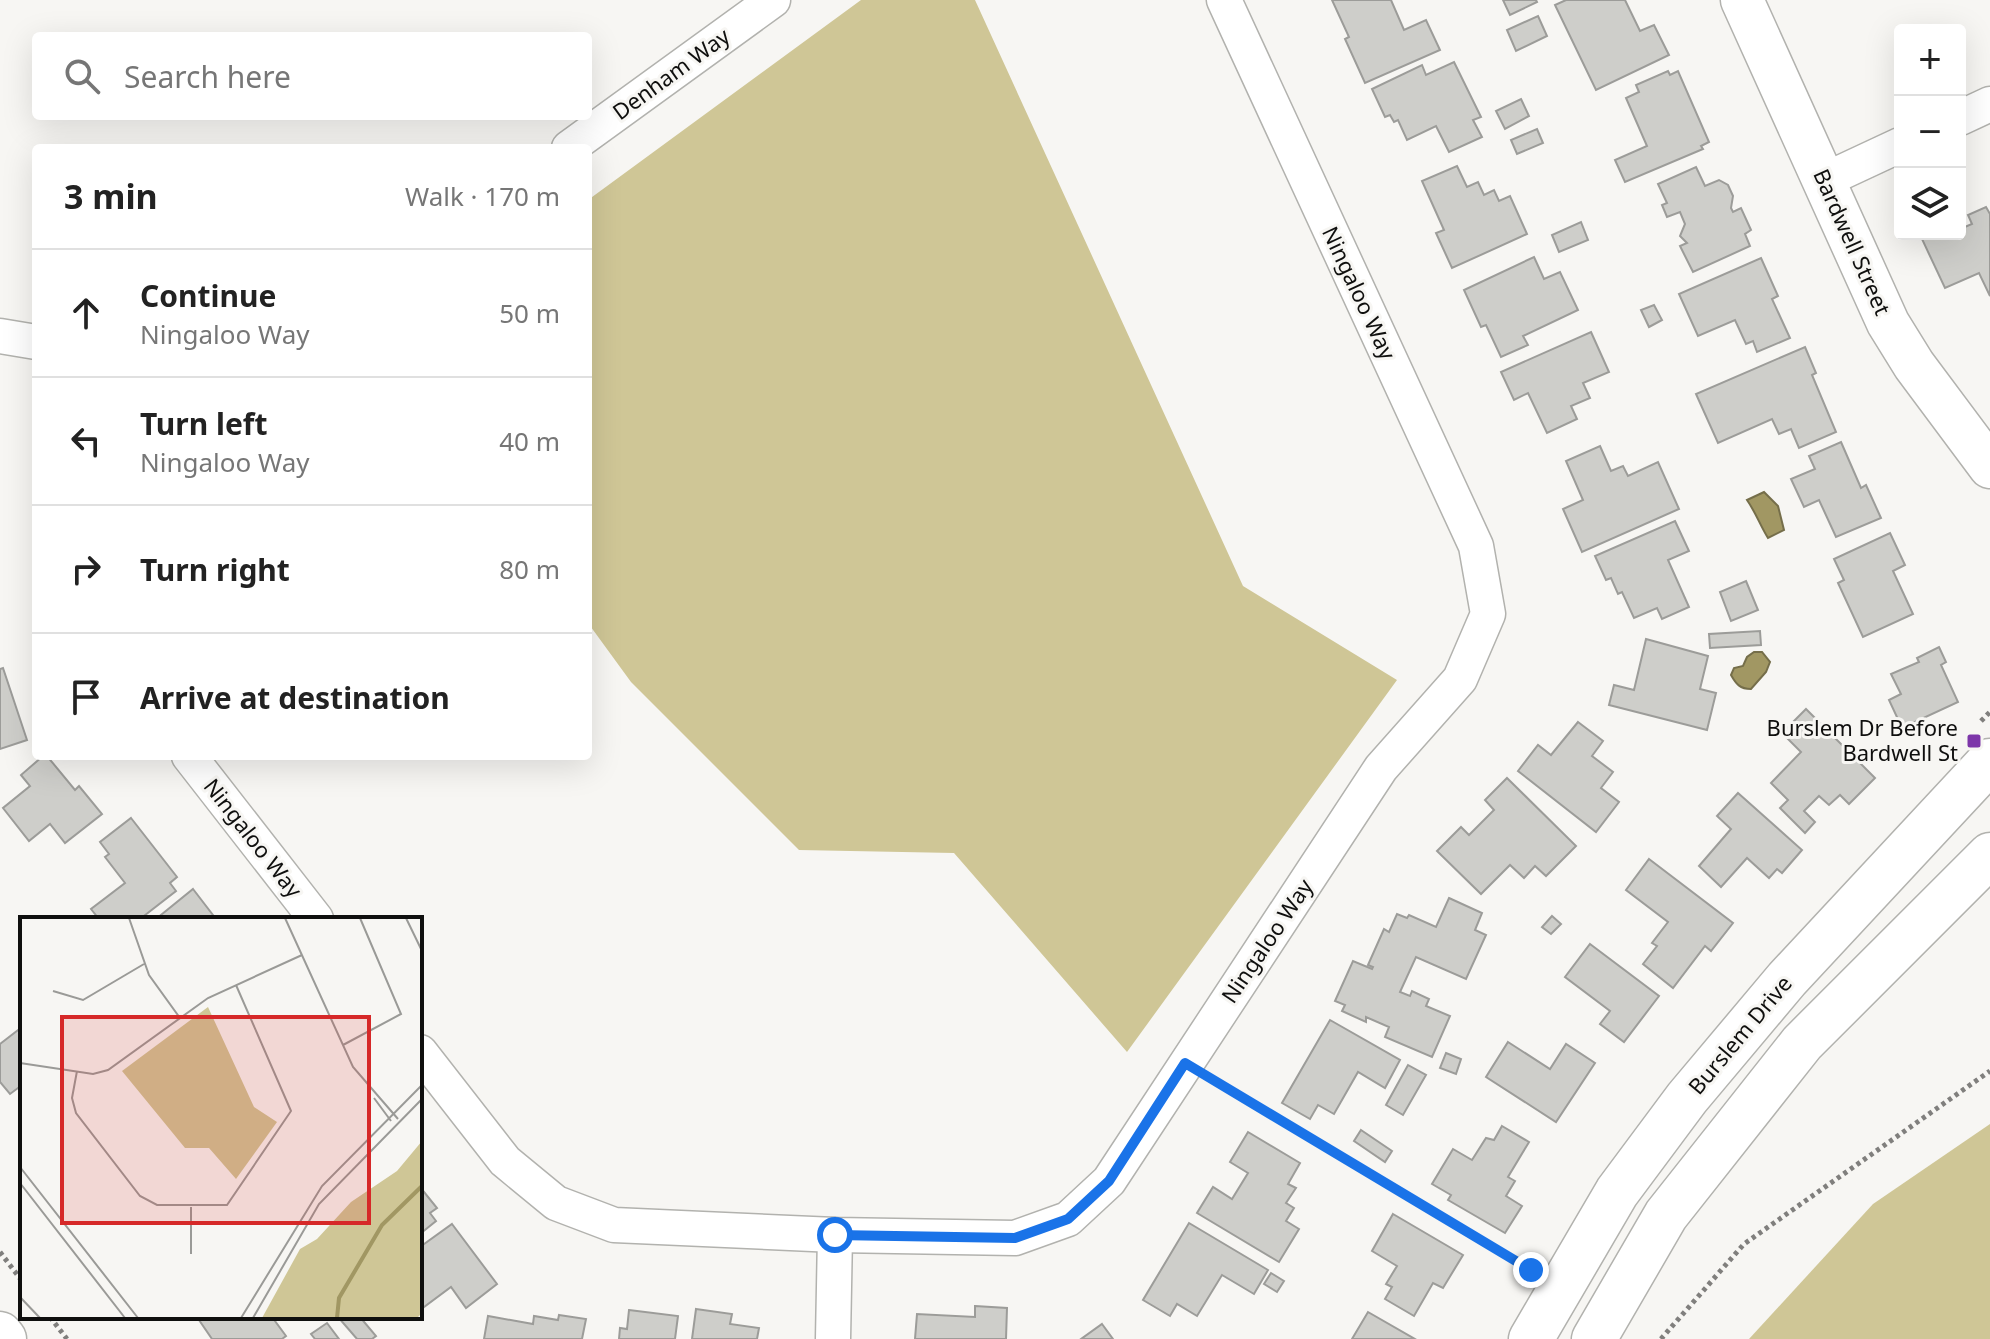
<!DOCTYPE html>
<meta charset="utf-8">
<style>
body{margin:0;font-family:"Noto Sans",sans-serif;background:#f6f6f6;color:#222}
.controls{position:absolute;right:24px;top:24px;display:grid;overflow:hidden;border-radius:8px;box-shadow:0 8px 32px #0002}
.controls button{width:72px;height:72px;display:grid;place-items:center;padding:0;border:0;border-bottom:2px solid #e0e0e0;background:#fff;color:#222;font:40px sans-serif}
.stop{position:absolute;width:24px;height:24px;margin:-18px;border:6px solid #1a73e8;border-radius:50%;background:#fff}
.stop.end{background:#1a73e8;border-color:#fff;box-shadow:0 2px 8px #0008}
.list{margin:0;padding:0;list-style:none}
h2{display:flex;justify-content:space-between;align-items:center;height:104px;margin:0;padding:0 32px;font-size:34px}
h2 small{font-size:26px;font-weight:400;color:#767676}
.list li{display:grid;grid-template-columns:52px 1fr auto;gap:24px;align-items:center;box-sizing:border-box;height:128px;padding:0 32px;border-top:2px solid #e0e0e0}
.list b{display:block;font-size:30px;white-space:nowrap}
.list p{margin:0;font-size:26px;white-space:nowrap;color:#767676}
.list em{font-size:26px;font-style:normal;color:#767676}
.icon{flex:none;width:44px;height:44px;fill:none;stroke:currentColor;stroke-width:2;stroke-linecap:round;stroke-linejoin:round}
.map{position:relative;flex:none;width:1990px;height:1339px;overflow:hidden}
.search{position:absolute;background:#fff;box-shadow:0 8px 32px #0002;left:32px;top:32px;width:560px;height:88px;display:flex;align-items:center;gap:20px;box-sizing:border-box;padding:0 28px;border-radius:8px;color:#767676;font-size:30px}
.panel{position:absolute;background:#fff;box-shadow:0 8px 32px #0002;left:32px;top:144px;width:560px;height:616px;border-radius:8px}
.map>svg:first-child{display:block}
.green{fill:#cfc696}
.water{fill:#a19763;stroke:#756e4a;stroke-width:2}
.building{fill:#cececa;stroke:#9c9c99;stroke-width:2}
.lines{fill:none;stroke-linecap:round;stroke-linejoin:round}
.minor-casing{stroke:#b2b2ae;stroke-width:37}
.tertiary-casing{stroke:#b2b2ae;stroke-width:45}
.primary-casing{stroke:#b2b2ae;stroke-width:47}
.path{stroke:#807f7d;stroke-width:5;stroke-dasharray:4 4;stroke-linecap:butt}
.minor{stroke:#fff;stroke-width:34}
.tertiary{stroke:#fff;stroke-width:42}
.primary{stroke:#fff;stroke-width:44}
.route{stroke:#1a73e8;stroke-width:10}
.poi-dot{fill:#7d36a9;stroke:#f7f6f3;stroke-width:3}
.labels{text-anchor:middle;stroke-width:6;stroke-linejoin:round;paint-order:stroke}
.street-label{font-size:22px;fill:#0f0f0e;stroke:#f7f6f3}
.poi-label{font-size:22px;fill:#0f0f0e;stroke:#f7f6f3;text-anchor:end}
.inset-river{fill:none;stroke:#a19763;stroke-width:4}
.inset-road{fill:none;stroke:#9a9a97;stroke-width:2}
.view{fill:#d62828;fill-opacity:0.15;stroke:#d62828;stroke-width:4}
.inset-edge{fill:none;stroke:#0f0f0e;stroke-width:4}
</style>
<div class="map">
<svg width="1990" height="1339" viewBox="0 0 1990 1339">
<rect width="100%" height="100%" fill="#f7f6f3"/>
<!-- green -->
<g class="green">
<path d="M861,0h114l268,586 154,94 -270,372 -173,-199 -155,-3 -168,-168 -43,-59v-423z"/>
<path d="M1990,1124v215h-241l124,-135z"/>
</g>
<!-- water -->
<g class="water">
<path d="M1764,492l14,14 6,24 -16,8c-8,-13 -12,-25 -21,-38z"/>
<path d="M1754,652h8l8,10 -4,10 -15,17c-11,0 -15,-5 -20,-14l3,-7 9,-2 4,-9z"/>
</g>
<!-- building -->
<g class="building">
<path d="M1332,0h59l13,30 22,-10 14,30 -75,33 -20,-44 4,-2z"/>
<path d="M1503,0h33l1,2 -27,13z"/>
<path d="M1566,0h59l15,31 14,-6 15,30 -73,35 -41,-85z"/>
<path d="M1538,16l9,20 -31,15 -9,-21z"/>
<path d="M1454,62l27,55 -8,3 9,17 -33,15 -13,-26 -29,14 -9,-20 -4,2 -4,-7 -5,2 -13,-28 50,-24 4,10z"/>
<path d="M1668,71l2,4 8,-4 31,71 -8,4 2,3 -78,33 -10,-22 32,-14 -21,-48 13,-6 -3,-7z"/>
<path d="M1521,99l8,17 -24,13 -9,-18z"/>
<path d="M1537,129l6,14 -26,11 -6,-14z"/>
<path d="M1457,166l10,21 11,-5 6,13 10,-5 5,11 11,-5 17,38 -75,34 -16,-35 8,-3 -22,-49z"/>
<path d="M1696,167l9,19 14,-6 9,5 5,11 -2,12 2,4 8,-4 10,22 -6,4 5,12 -57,26 -13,-26 7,-3 -7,-7 5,-12 -5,-12 -13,5 -5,-12 5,-2 -9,-19z"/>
<path d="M1986,207l4,7v82l-11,-23 -34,15 -23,-49 10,-5h28v-5l12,-5 -4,-9z"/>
<path d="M1581,222l7,18 -29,12 -7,-17z"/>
<path d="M1534,257l10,22 16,-7 18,38 -55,26 5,9 -27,12 -15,-32 -5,2 -17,-37z"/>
<path d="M1761,258l17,38 -6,3 18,39 -33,14 -4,-11 -7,3 -11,-24 -37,16 -19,-42z"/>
<path d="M1654,305l8,15 -13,7 -8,-17z"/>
<path d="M1591,332l18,40 -26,11 7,15 -19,8 6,13 -30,14 -19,-40 -14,7 -13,-28z"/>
<path d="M1805,347l11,26 -4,2 24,57 -37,16 -8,-19 -12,5 -7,-15 -54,24 -22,-49z"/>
<path d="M1841,442l20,46 5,-3 15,33 -45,19 -17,-37 -15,7 -13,-28 24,-10 -6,-13z"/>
<path d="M1600,446l11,25 12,-5 5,10 30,-14 21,47 -97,43 -19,-43 20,-9 -17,-39z"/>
<path d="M1675,521l14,30 -21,9 21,47 -27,12 -5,-11 -23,10 -12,-26 -4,2 -7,-16 -5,2 -11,-24z"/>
<path d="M1890,533l15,32 -12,6 20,43 -50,23 -25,-54 6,-3 -10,-21z"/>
<path d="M1746,581l12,29 -27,11 -11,-29z"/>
<path d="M1760,631l1,14 -51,3 -1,-14z"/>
<path d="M1646,639l62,17 -8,33 16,4 -9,37 -98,-25 5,-20 20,5z"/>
<path d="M1939,647l7,15 -5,3 17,37 -56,26 -13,-28 12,-6 -10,-20 28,-12 -2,-4z"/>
<path d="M3,668l24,72 -27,9v-80z"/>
<path d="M1806,709l69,69 -26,26 -9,-9 -11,10 -10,-9 -15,15 11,11 -10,11 -25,-25 8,-8 -17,-17 30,-31 -19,-19z"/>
<path d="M1578,722l25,19 -11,15 21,16 -12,16 18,14 -23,30 -78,-61 20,-26 13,10z"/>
<path d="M43,756h4l28,34 4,-4 23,28 -37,29 -15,-19 -21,17 -26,-33 27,-22 -9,-11z"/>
<path d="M1507,778l69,68 -30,30 -11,-10 -11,12 -14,-13 -29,29 -44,-43 24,-24 8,8 25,-25 -9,-10z"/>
<path d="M1738,793l64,57 -20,23 -5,-4 -8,9 -22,-20 -26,29 -22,-21 32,-37 -14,-13z"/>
<path d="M131,818l46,59 -7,6 6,8 -36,28h-41l-8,-10 34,-26 -20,-26 4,-3 -9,-12z"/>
<path d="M1649,859l84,64 -22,28 -6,-5 -32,42 -30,-24 14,-18 -5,-3 16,-21 -42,-32z"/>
<path d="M193,889l23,30h-60z"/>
<path d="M1449,898l33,15 -7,17 11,5 -20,44 -50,-22 -16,35 10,4 2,-5 17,8 -3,7 24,10 -18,41 -47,-20 4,-10 -23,-10v5l-24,-11 3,-6 -10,-4 18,-40 19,8 1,-2 -5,-2 16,-36 5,3 8,-18 10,4 2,-3 27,12z"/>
<path d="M1552,916l9,8 -10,10 -9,-7z"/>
<path d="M1590,944l69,52 -35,46 -24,-18 10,-13 -45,-34z"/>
<path d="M1330,1020l70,40 -15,28 -27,-16 -24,42 -16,-9 -8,14 -28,-16z"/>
<path d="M22,1027v58l-12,9 -10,-12v-38z"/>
<path d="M1508,1042l42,27 16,-25 29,19 -39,59 -70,-45z"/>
<path d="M1446,1053l15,6 -5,15 -16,-6z"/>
<path d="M1408,1065l18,10 -23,40 -17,-10z"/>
<path d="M1502,1126l27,16 -21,35 7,4 -9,15 16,10 -17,27 -57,-33 3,-5 -19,-11 21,-35 19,11 14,-22 8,2z"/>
<path d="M1361,1130l31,21 -7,11 -31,-21z"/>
<path d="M1248,1132l52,31 -12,21 8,4 -10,15 8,5 -8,13 13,8 -20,33 -82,-49 16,-26 19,12 16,-26 -18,-11z"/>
<path d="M420,1187l17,21 -7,5 6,8 -16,13z"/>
<path d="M1393,1214l70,41 -20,33 -10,-5 -19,33 -29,-17 7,-12 -6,-3 11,-18 -25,-15z"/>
<path d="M1189,1223l79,47 -14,24 -32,-19 -25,41 -20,-12 -7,12 -27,-16z"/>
<path d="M452,1224l45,60 -31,24 -15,-21 -31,23v-63z"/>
<path d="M1271,1273l13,8 -7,11 -13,-8z"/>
<path d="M975,1306l32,2 -1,31h-91l2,-25 58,3z"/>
<path d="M696,1309l36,5 -2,10 29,4 -2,11h-65z"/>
<path d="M629,1310l49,6 -3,23h-56l1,-11 7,1z"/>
<path d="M1368,1312l47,27h-63z"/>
<path d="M559,1315l27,4 -4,20h-98l4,-23 45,8 1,-8 24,4z"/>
<path d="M197,1317h75l14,19 -4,3h-70z"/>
<path d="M338,1317h22l16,19 -4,3h-15z"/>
<path d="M327,1323l12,16h-24l-4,-5z"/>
<path d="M1102,1324l11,15h-32z"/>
</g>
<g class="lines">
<defs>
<g id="minor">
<path d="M1960,118l30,-14"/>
<path d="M569,148l204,-148"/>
<path d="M1825,180l75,-35"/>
<path d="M0,336l36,6"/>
<path d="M189,756l127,163"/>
<path d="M420,1052l85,109 51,42 58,22 221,10 180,3 53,-19 41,-38 272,-413 79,-89 28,-65 -12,-68 -252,-546"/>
<path d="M833,1339l2,-104"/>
</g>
<path id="tertiary" d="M1742,0l146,323 26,42 76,102"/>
<g id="primary">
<path d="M0,1334l4,5"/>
<path d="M1531,1339l86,-147 70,-94 100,-119 203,-218"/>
<path d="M1594,1339l72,-124 136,-172 188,-188"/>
</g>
</defs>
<!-- minor casing -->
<use href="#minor" class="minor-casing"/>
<!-- tertiary casing -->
<use href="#tertiary" class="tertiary-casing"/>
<!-- primary casing -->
<use href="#primary" class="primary-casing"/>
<!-- path -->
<g class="path">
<path d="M1981,721l9,-9"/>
<path d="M1213,1081l315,187"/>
<path d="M0,1252l22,29"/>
<path d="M50,1317l17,22"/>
<path d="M1661,1339l83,-95 246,-173"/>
</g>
<!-- minor -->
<use href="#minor" class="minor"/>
<!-- tertiary -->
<use href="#tertiary" class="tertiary"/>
<!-- primary -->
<use href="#primary" class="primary"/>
</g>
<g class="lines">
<!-- route -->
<path class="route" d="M835,1235l180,3 53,-19 41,-38 76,-118 346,207"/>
</g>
<!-- markers -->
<rect class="poi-dot" x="1966" y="733" width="16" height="16" rx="4"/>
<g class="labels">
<!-- street labels -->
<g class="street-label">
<text transform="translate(671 74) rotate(-36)" y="8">Denham Way</text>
<text transform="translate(1852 242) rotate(66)" y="8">Bardwell Street</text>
<text transform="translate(1359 293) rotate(65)" y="8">Ningaloo Way</text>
<text transform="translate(253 838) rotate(52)" y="8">Ningaloo Way</text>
<text transform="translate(1267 941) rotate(-56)" y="8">Ningaloo Way</text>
<text transform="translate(1740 1035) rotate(-50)" y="8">Burslem Drive</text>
</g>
<!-- poi labels -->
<g class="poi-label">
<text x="1958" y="736">Burslem Dr Before<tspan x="1958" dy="25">Bardwell St</tspan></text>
</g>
</g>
<!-- overview -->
<g transform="translate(20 917)">
<rect width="402" height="402" fill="#f7f6f3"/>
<path d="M188,90l46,100 23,15 -41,57 -27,-31h-24l-63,-77zM402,224v172l-5,5h-155l38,-69 17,-10 34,-37 46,-31z" fill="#cfc696"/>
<path class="inset-river" d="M317,401l2,-20 43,-73 40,-39"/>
<path class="inset-road" d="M109,1l20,57 31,43M265,1l68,149 45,52M386,1l16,33M33,74l30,9 61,-36M323,128l58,-31 -41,-96M0,146l73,11 15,-4 100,-72 94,-43M57,154l-5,27 4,15 64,83 17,9h70l64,-94 -55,-126M354,181l17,23M0,250l118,151M0,266l105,135M171,290v47M0,380l20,21M221,401l81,-132 100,-101M233,401l66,-114 103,-105"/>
<path class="view" d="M42,100h307v206h-307z"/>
<rect width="402" height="402" class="inset-edge"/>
</g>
</svg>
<div class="controls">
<button>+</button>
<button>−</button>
<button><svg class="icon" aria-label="layers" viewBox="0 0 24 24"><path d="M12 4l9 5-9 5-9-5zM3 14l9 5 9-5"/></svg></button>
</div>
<div class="stop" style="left:835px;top:1235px"></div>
<div class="stop end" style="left:1531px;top:1270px"></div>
<div class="search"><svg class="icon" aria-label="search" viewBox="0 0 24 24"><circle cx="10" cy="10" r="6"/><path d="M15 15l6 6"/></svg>Search here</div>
<section class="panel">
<h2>3 min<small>Walk · 170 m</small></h2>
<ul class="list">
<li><svg class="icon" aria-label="ahead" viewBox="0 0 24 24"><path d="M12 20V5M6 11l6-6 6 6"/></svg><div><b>Continue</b><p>Ningaloo Way</p></div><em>50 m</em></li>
<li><svg class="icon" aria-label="left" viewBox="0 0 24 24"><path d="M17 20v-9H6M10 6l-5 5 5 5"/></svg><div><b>Turn left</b><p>Ningaloo Way</p></div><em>40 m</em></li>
<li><svg class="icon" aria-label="right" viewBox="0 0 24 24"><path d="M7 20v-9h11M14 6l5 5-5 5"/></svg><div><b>Turn right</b></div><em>80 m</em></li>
<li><svg class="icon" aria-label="arrive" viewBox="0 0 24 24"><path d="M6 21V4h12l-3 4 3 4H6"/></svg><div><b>Arrive at destination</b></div></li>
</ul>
</section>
</div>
